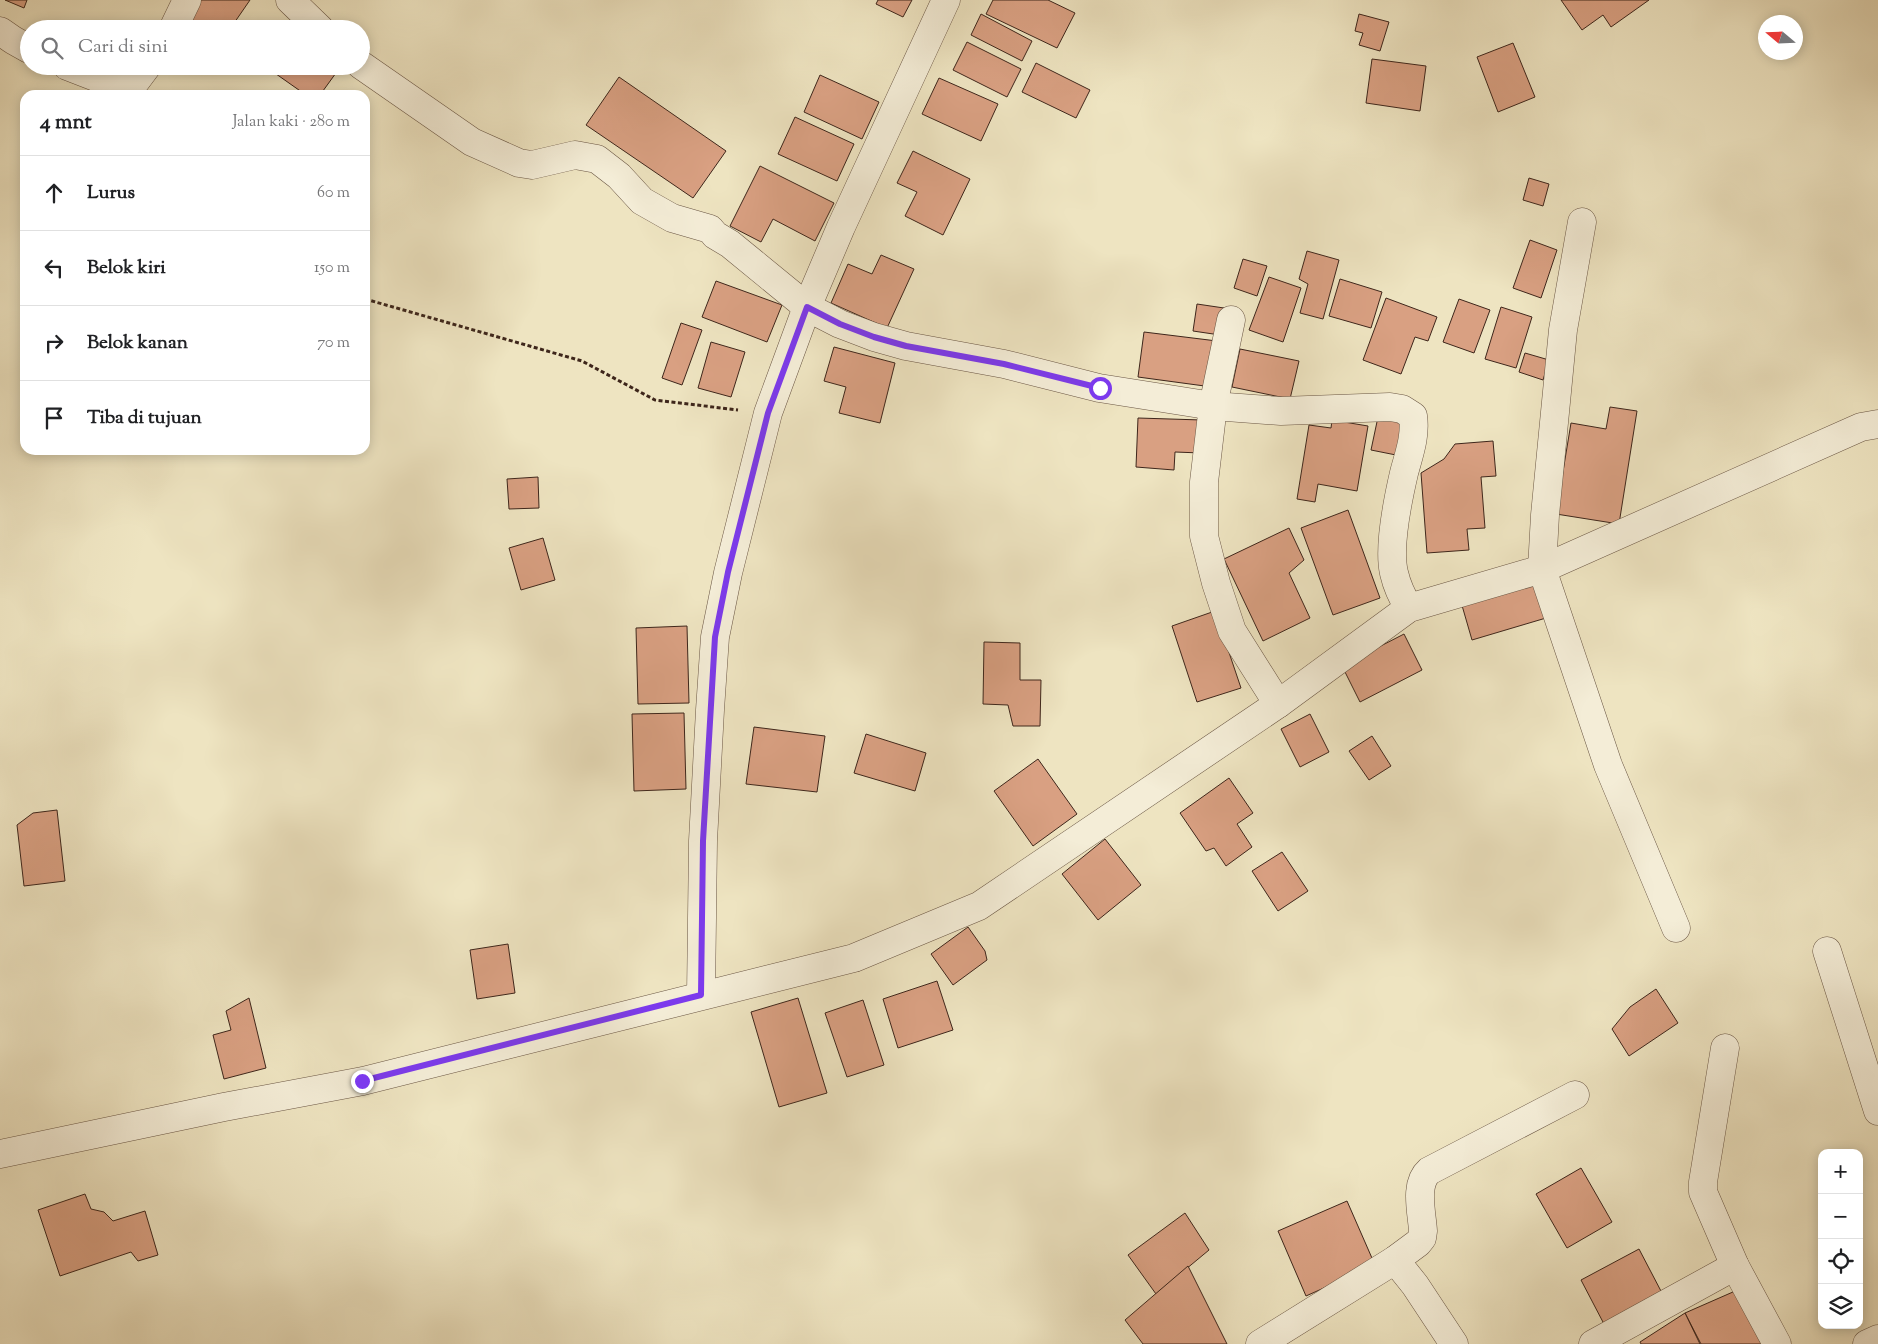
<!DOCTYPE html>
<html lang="id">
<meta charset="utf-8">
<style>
body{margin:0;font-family:"Sorts Mill Goudy",serif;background:#f2f2f2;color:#202124}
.controls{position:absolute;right:15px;bottom:15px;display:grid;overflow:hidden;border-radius:10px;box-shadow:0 2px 12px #0003}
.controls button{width:45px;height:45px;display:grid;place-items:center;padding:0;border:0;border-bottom:1px solid #e0e0e0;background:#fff;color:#202124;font:25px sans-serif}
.compass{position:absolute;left:1758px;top:15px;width:45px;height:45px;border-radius:50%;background:#fff;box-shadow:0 2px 12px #0003;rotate:289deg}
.stop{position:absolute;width:15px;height:15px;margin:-11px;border:4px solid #7c3aed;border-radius:50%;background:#fff}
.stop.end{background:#7c3aed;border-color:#fff;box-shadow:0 1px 5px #0008}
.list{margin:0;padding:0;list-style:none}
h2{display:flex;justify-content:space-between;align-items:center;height:65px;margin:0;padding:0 20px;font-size:21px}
h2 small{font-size:16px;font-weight:400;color:#757577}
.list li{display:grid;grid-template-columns:32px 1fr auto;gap:15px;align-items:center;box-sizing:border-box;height:75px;padding:0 20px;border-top:1px solid #e0e0e0}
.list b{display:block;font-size:19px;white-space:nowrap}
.list em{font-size:16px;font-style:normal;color:#757577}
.icon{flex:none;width:28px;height:28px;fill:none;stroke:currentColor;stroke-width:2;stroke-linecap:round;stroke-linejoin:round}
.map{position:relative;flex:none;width:1878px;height:1344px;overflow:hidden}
.search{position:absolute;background:#fff;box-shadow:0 2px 12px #0003;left:20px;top:20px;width:350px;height:55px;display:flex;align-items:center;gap:12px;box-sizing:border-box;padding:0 18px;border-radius:28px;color:#757577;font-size:19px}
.panel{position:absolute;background:#fff;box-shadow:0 2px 12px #0003;left:20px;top:90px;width:350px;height:365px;border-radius:15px}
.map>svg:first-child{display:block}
.building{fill:#d9a082;stroke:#3e261b}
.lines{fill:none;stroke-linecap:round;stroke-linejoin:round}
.minor-casing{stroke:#6a5644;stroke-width:29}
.path{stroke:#3e261b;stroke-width:3;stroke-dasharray:4 2.5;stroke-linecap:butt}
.minor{stroke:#f4edd7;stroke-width:28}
.route{stroke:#7c3aed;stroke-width:6}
</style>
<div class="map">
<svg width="1878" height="1344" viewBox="0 0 1878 1344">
<rect width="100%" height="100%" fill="#eee4c1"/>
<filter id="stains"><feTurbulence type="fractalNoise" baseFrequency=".004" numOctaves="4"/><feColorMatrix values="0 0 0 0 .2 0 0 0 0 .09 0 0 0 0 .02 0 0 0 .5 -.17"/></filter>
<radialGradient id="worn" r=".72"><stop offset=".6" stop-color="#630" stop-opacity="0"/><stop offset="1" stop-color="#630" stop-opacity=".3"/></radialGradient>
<!-- building -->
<g class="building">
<path d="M5,0h22l-3,8z"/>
<path d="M199,0h51l-20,29h-26l-17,-12z"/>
<path d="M878,0h34l-9,17 -27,-13z"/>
<path d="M993,0h55l27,13 -18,35 -71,-34z"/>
<path d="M1561,0h88l-38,27 -8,-12 -21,15z"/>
<path d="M981,14l51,27 -10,20 -51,-26z"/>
<path d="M1359,14l30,8 -9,29 -21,-6 4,-12 -8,-2z"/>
<path d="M128,22l5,7h-14z"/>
<path d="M967,42l54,27 -14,28 -54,-27z"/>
<path d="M1513,43l22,54 -37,15 -21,-55z"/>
<path d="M1372,59l54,7 -6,45 -54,-8z"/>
<path d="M1036,63l54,27 -14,28 -54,-26z"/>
<path d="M271,66h70l-21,29h-14l-37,-26z"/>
<path d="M820,75l59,27 -17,37 -58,-27z"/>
<path d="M619,77l107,74 -33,47 -107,-73z"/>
<path d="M939,78l59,26 -17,37 -59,-27z"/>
<path d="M795,117l59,27 -17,37 -59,-27z"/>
<path d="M913,151l57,28 -27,56 -38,-19 12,-24 -20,-9z"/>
<path d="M760,166l74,37 -19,38 -42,-22 -12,23 -31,-16z"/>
<path d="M1529,178l20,6 -6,22 -20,-6z"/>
<path d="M1530,240l27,10 -16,48 -28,-10z"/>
<path d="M1307,251l32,9 -16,59 -23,-6 8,-29 -9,-5z"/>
<path d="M881,255l33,14 -27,59 -56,-25 17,-39 24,10z"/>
<path d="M1243,259l24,7 -10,30 -23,-8z"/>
<path d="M1269,277l32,11 -18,54 -34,-12z"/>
<path d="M1340,279l42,13 -11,36 -42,-12z"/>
<path d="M716,281l66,24 -15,37 -65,-25z"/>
<path d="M1386,298l51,19 -9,24 -13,-4 -14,37 -38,-14z"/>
<path d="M1459,299l31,11 -16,43 -31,-11z"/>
<path d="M1197,304l27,4 -4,27 -27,-4z"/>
<path d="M1501,307l31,10 -16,51 -31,-9z"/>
<path d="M681,323l21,7 -20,55 -20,-7z"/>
<path d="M1144,332l73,9 -5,46 -74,-10z"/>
<path d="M711,342l34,10 -14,45 -33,-9z"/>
<path d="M834,347l61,16 -15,60 -41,-10 7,-26 -22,-6z"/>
<path d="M1240,349l59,12 -9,38 -58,-12z"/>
<path d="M1525,353l24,7 -6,20 -24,-8z"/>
<path d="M1610,407l27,4 -18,113 -63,-10 15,-91 35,6z"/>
<path d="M1378,417l30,5 -7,34 -30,-6z"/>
<path d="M1138,418l64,2 -1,33 -26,-1 -1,18 -38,-3z"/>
<path d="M1332,420l36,6 -11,65 -39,-7 -3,18 -18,-3 12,-74 22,3z"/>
<path d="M1493,441l3,35 -15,1 4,51 -18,1 2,21 -42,3 -6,-80 23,-14 11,-15z"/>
<path d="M538,477l1,31 -30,1 -2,-30z"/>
<path d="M1348,510l32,88 -47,17 -32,-87z"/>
<path d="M1289,528l15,32 -15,13 21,45 -47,23 -39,-82z"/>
<path d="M543,538l12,42 -34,10 -12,-42z"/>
<path d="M1535,580l11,38 -74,22 -11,-38z"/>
<path d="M1215,611l26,77 -44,14 -25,-76z"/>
<path d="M687,626l2,77 -51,1 -2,-76z"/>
<path d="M1404,634l18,36 -62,32 -18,-36z"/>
<path d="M984,642l36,1v37h21l-1,46h-27l-5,-21 -25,-1z"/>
<path d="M684,713l2,76 -52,2 -2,-77z"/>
<path d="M1310,714l19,38 -29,15 -19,-38z"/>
<path d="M754,727l71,9 -8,56 -71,-8z"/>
<path d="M866,734l60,19 -11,38 -61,-18z"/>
<path d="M1372,736l19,30 -22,14 -20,-29z"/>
<path d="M1038,759l39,55 -44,32 -39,-55z"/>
<path d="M1229,778l24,35 -16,11 15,23 -26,19 -12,-18 -8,3 -26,-38z"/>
<path d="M57,810l8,71 -41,5 -7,-61 16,-12z"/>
<path d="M1105,839l36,46 -43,35 -36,-46z"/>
<path d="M1282,852l26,39 -30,20 -26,-40z"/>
<path d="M968,927l17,24 2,9 -34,25 -22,-31z"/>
<path d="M508,944l7,49 -38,6 -7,-49z"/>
<path d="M937,981l16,49 -55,18 -15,-49z"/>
<path d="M1656,989l22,34 -49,33 -17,-27 18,-22z"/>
<path d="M249,998l17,70 -42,11 -11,-44 18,-5 -5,-19z"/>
<path d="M798,998l29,95 -48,14 -28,-95z"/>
<path d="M863,1000l21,65 -37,12 -22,-64z"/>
<path d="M1581,1168l31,54 -45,26 -31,-54z"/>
<path d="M85,1194l6,15 13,3 9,9 32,-10 13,44 -20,6 -7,-9 -71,24 -22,-66z"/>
<path d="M1347,1201l28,64 -69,31 -28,-65z"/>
<path d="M1185,1213l24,37 -53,44 -28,-39z"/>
<path d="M1639,1249l23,44 -58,31 -23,-44z"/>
<path d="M1188,1266l39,78h-84l-18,-24z"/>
<path d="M1742,1288l19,56h-60l-16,-31z"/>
<path d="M1685,1313l15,31h-59l-1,-2z"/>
</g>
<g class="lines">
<defs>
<g id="minor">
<path d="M290,0l30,29"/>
<path d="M173,29l14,-29"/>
<path d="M0,31l13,9 16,9"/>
<path d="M361,65l111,77 47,21 13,2 43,-10 22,4 22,17 23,25 30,17 38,11 5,6 15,9 77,63 33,17 34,13 32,9 98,18 95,24 114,18 68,5 109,-4 12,2 11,7c3,20 -4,38 -9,57 -6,26 -16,75 -10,100 3,13 8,24 15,35"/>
<path d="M67,66l62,24 18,-24"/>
<path d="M1582,222l-19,108 -18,185 -3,54 66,196 68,163"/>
<path d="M1231,320l-18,86 -9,76v54l12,47 16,48 46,73"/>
<path d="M1827,951l51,160"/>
<path d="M701,995l2,-154 7,-131 5,-73 13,-64 40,-160 39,-106 34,-80 105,-227"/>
<path d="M1725,1048l-22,134v10l32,74 42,78"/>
<path d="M0,1154l224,-47 139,-26 491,-123 125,-52 299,-202 131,-96 133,-39 319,-142 17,-3"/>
<path d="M1395,1260l20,25 39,59"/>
<path d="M1260,1344l135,-84 23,-17 4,-5 1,-7c-1,-18 -9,-47 6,-60l146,-76"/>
<path d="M1593,1344l142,-78"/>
<path d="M1867,1344l11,-5"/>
</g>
</defs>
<!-- minor casing -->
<use href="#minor" class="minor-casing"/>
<!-- path -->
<path class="path" d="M365,299l217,62 73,39 83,10"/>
<!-- minor -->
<use href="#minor" class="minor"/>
</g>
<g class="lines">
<!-- route -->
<path class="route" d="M362,1081l339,-86 2,-154 12,-204 13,-65 40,-159 39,-106 33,17 34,13 32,9 98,18 96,24"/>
</g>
<rect width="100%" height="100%" filter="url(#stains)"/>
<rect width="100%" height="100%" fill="url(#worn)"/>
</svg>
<div class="controls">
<button>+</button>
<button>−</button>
<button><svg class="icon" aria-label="locate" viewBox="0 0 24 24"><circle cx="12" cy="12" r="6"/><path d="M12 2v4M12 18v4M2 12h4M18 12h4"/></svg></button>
<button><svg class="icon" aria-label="layers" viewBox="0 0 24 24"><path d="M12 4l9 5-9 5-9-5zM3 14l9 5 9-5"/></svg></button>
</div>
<svg class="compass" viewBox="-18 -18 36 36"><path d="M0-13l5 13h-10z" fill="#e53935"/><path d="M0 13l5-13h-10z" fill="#757577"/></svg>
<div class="stop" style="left:1100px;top:388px"></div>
<div class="stop end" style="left:362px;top:1081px"></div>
<div class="search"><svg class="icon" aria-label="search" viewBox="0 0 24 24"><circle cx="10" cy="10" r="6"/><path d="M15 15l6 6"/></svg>Cari di sini</div>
<section class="panel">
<h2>4 mnt<small>Jalan kaki · 280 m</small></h2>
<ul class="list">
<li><svg class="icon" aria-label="ahead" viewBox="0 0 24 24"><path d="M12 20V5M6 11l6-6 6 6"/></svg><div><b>Lurus</b></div><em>60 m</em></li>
<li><svg class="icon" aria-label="left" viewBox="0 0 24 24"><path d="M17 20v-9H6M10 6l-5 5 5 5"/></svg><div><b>Belok kiri</b></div><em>150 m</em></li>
<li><svg class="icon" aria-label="right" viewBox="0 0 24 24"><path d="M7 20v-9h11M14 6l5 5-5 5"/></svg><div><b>Belok kanan</b></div><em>70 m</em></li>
<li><svg class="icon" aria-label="arrive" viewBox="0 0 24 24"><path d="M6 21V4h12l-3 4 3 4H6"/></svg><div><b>Tiba di tujuan</b></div></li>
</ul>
</section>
</div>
